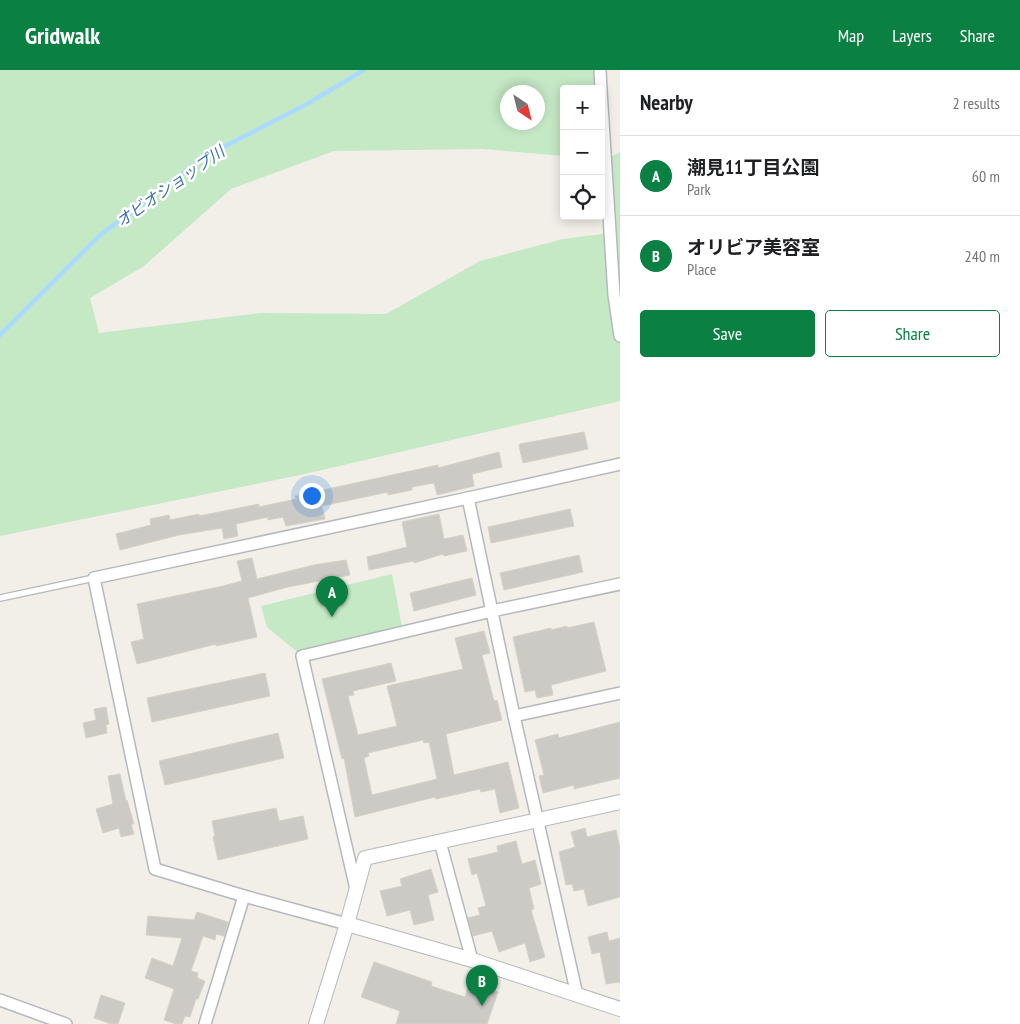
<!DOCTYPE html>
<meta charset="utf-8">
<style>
body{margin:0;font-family:"PT Sans Narrow","Noto Sans JP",sans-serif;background:#f2f2f2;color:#202124}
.controls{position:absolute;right:15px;top:15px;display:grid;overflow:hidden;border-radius:5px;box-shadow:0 2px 12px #0003}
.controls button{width:45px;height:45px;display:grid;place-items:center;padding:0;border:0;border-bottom:1px solid #e0e0e0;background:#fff;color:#202124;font:25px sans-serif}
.compass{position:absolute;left:500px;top:15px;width:45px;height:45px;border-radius:50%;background:#fff;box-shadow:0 2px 12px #0003;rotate:145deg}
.you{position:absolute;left:311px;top:425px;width:18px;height:18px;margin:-12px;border:4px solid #fff;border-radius:50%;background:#1a73e8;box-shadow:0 0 0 8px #1a73e833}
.badge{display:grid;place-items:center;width:32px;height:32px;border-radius:50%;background:#0b8043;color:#fff;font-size:16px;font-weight:700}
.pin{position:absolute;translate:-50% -41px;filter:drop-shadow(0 1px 2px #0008)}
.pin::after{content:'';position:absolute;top:26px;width:18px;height:15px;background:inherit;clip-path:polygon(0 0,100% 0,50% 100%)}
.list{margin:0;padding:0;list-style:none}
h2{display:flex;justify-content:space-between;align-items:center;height:65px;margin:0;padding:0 20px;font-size:21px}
h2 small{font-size:16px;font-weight:400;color:#757577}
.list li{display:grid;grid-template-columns:32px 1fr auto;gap:15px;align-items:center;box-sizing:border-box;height:80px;padding:0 20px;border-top:1px solid #e0e0e0}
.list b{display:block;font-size:19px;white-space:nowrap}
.list p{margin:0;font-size:16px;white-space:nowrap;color:#757577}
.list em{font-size:16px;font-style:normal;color:#757577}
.actions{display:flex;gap:10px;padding:15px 20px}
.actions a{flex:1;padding:11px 0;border:1px solid #0b8043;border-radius:5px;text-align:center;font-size:18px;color:#0b8043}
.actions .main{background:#0b8043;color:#fff}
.icon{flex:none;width:28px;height:28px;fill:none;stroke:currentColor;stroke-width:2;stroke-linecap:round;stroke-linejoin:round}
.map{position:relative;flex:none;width:620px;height:954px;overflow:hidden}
header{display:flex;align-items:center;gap:30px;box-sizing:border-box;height:70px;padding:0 25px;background:#0b8043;color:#fff}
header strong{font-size:24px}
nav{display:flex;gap:28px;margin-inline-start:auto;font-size:18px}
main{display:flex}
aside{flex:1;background:#fff}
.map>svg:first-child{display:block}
.green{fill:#c5e8c5;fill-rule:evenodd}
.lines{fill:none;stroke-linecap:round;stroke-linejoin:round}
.stream{stroke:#aadaff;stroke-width:4.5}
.building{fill:#cccac5;stroke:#d6d1c6;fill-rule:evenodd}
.service-casing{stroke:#b5b8bc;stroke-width:8}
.minor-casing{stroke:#b5b8bc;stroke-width:14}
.tertiary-casing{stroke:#b5b8bc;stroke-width:16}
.service{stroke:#fff;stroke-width:5.5}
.minor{stroke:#fff;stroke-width:11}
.tertiary{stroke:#fff;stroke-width:14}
.labels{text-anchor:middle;stroke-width:5;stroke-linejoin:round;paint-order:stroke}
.water-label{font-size:16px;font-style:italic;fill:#4174aa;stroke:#fff}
</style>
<header>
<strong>Gridwalk</strong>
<nav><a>Map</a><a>Layers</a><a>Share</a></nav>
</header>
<main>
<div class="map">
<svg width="620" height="954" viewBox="0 0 620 954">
<rect width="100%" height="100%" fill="#f1efe8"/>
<!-- green -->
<g class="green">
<path d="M0,0h600l1,19h-37v67l-81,-7 -149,2 -103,38 -87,77 -54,32 9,35 162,-20 125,1 94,-53 83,-22 47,-6 -4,-74 14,-7v249l-320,74 -300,61zM508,22h30v30h-30z"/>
<path d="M392,504l11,59 -101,23 -35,-29 -6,-21z"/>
</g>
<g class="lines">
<!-- stream -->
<path class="stream" d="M0,265l99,-99 107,-80 101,-52 57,-34"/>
</g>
<!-- building -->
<g class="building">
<path d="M584,362l4,17 -65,14 -4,-17 1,-2z"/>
<path d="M499,382l3,15 -30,7 2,12 -37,9 -3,-12 -22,4v3l-24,5v-3l-66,14 3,13 -11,2 -28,5 -3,-9 -15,3v-3l-32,7 2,12 -14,3 -2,-11 -43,7 -59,15 -4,-16 35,-9 -1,-6 19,-4 1,5 29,-6v2l60,-12v3l37,-8 -1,-3 28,-6 115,-25v3z"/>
<path d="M570,439l4,17 -83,17 -3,-16z"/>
<path d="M439,444l5,25 19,-4 4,16 -23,5 -1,-2 -29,9v-2l-45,9 -2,-13 40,-10 -5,-25z"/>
<path d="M579,485l4,17 -79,18 -4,-17z"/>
<path d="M252,488l5,21 57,-14 32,-5 4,15 -62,12 -40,11 9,39 -41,9v-2l-79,20 -6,-22 13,-3 -7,-35 86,-18 19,-5 -5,-20z"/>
<path d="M472,508l4,17 -62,16 -4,-18z"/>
<path d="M594,552l12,49 -55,14 2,10 -16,3 -2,-8 -10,2 -12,-55 38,-9v2l16,-4v2z"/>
<path d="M484,561l6,22 -8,2 12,46 3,-1 5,20 -56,14 8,41 54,-13 11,46 -19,5 -5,-24 -14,3 -1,-3 -44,10 -1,-2 -80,20 -11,-59 -2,1 -20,-80 69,-16 5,18 -43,10 1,4 -6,1 10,39 39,-9 -10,-40 76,-17 -8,-31zM423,670l1,3 5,-1 8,37 -65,16 -8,-37 5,-2 -1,-3z"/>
<path d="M265,603l5,23 -118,26 -5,-24z"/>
<path d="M106,637l3,17 -3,1 1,8 -21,5 -3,-15 13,-3 -2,-11z"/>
<path d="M620,652v56l-46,11v-4l-31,8 -4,-17 5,-1 -9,-35 23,-6 1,4z"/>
<path d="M278,663l6,25 -119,27 -6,-24z"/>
<path d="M120,704l6,27 1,-1 7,24h-3l3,10 -13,3 -2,-9 -16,5 -7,-24 17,-5 -5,-28z"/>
<path d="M276,738l3,13 24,-5 5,23 -90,21 -5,-23 2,-1 -3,-15z"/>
<path d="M585,758l2,9 29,-7 4,18v49l-32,9 -4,-17 -10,2 -2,-7 -6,1 -7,-33 16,-5 -4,-15z"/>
<path d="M516,771l6,23 13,-4 6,24 -12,4 5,21 -3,1 14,47 -15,5 -5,-19 -26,9 -7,-21 -19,5 -5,-18 12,-3 -2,-7 8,-2 -9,-33 -5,2 -4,-16 30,-7 -1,-6z"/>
<path d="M431,799l7,23 -10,3 6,25 -20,5 -4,-15 -23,6 -7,-25 22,-5 -2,-7z"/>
<path d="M197,842l31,10 -4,14 -8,-2 -1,6 -12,-4 -12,35 7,2 -1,5 8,3 -7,18h-2l-6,18 -5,-1 -3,8h-6l-12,-4 10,-31 -29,-11 7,-20 21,8 9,-28 -36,-3 2,-19 46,4z"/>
<path d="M607,862l2,9 11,-3v44l-14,2 -6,-32 -8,2 -4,-17z"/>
<path d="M374,892l58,20 -1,4 34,11 3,-10 13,5 1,-5 16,5 -11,32h-91l4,-13 -39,-14z"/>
<path d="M101,925l24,8 -7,21h-7l-17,-6z"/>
</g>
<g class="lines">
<defs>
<path id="service" d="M0,528l94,-20"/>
<g id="minor">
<path d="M600,0l1,19"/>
<path d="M601,20l13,205 6,41"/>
<path d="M468,428l46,218 63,279"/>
<path d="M514,646l106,-23"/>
<path d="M440,772l32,118"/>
<path d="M356,819l-54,-233 190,-45 128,-27"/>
<path d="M347,854l-103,-28 -89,-27 -61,-291 374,-80 152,-34"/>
<path d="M0,930l66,24"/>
<path d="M205,954l39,-128"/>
</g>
<g id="tertiary">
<path d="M347,854l125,36 148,49"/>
<path d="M316,954l31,-100 18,-66 255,-56"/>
</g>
</defs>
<!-- service casing -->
<use href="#service" class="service-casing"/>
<!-- minor casing -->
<use href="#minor" class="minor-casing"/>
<!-- tertiary casing -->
<use href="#tertiary" class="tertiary-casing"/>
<!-- service -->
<use href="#service" class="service"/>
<!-- minor -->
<use href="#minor" class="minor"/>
<!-- tertiary -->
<use href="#tertiary" class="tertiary"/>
</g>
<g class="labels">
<!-- water labels -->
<g class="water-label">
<text transform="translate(170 116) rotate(-35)" y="6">オビオショップ川</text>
</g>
</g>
</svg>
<div class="controls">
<button>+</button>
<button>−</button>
<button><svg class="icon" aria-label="locate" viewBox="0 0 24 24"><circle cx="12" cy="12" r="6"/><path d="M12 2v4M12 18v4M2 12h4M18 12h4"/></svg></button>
</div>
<svg class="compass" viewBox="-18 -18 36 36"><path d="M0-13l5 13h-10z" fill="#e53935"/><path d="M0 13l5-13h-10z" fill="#757577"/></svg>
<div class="you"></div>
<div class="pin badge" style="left:332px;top:547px">A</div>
<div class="pin badge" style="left:482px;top:936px">B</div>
</div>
<aside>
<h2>Nearby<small>2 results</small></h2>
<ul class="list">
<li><span class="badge">A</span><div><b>潮見11丁目公園</b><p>Park</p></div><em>60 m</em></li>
<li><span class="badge">B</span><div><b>オリビア美容室</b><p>Place</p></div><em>240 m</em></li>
</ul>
<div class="actions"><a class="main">Save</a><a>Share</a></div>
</aside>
</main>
